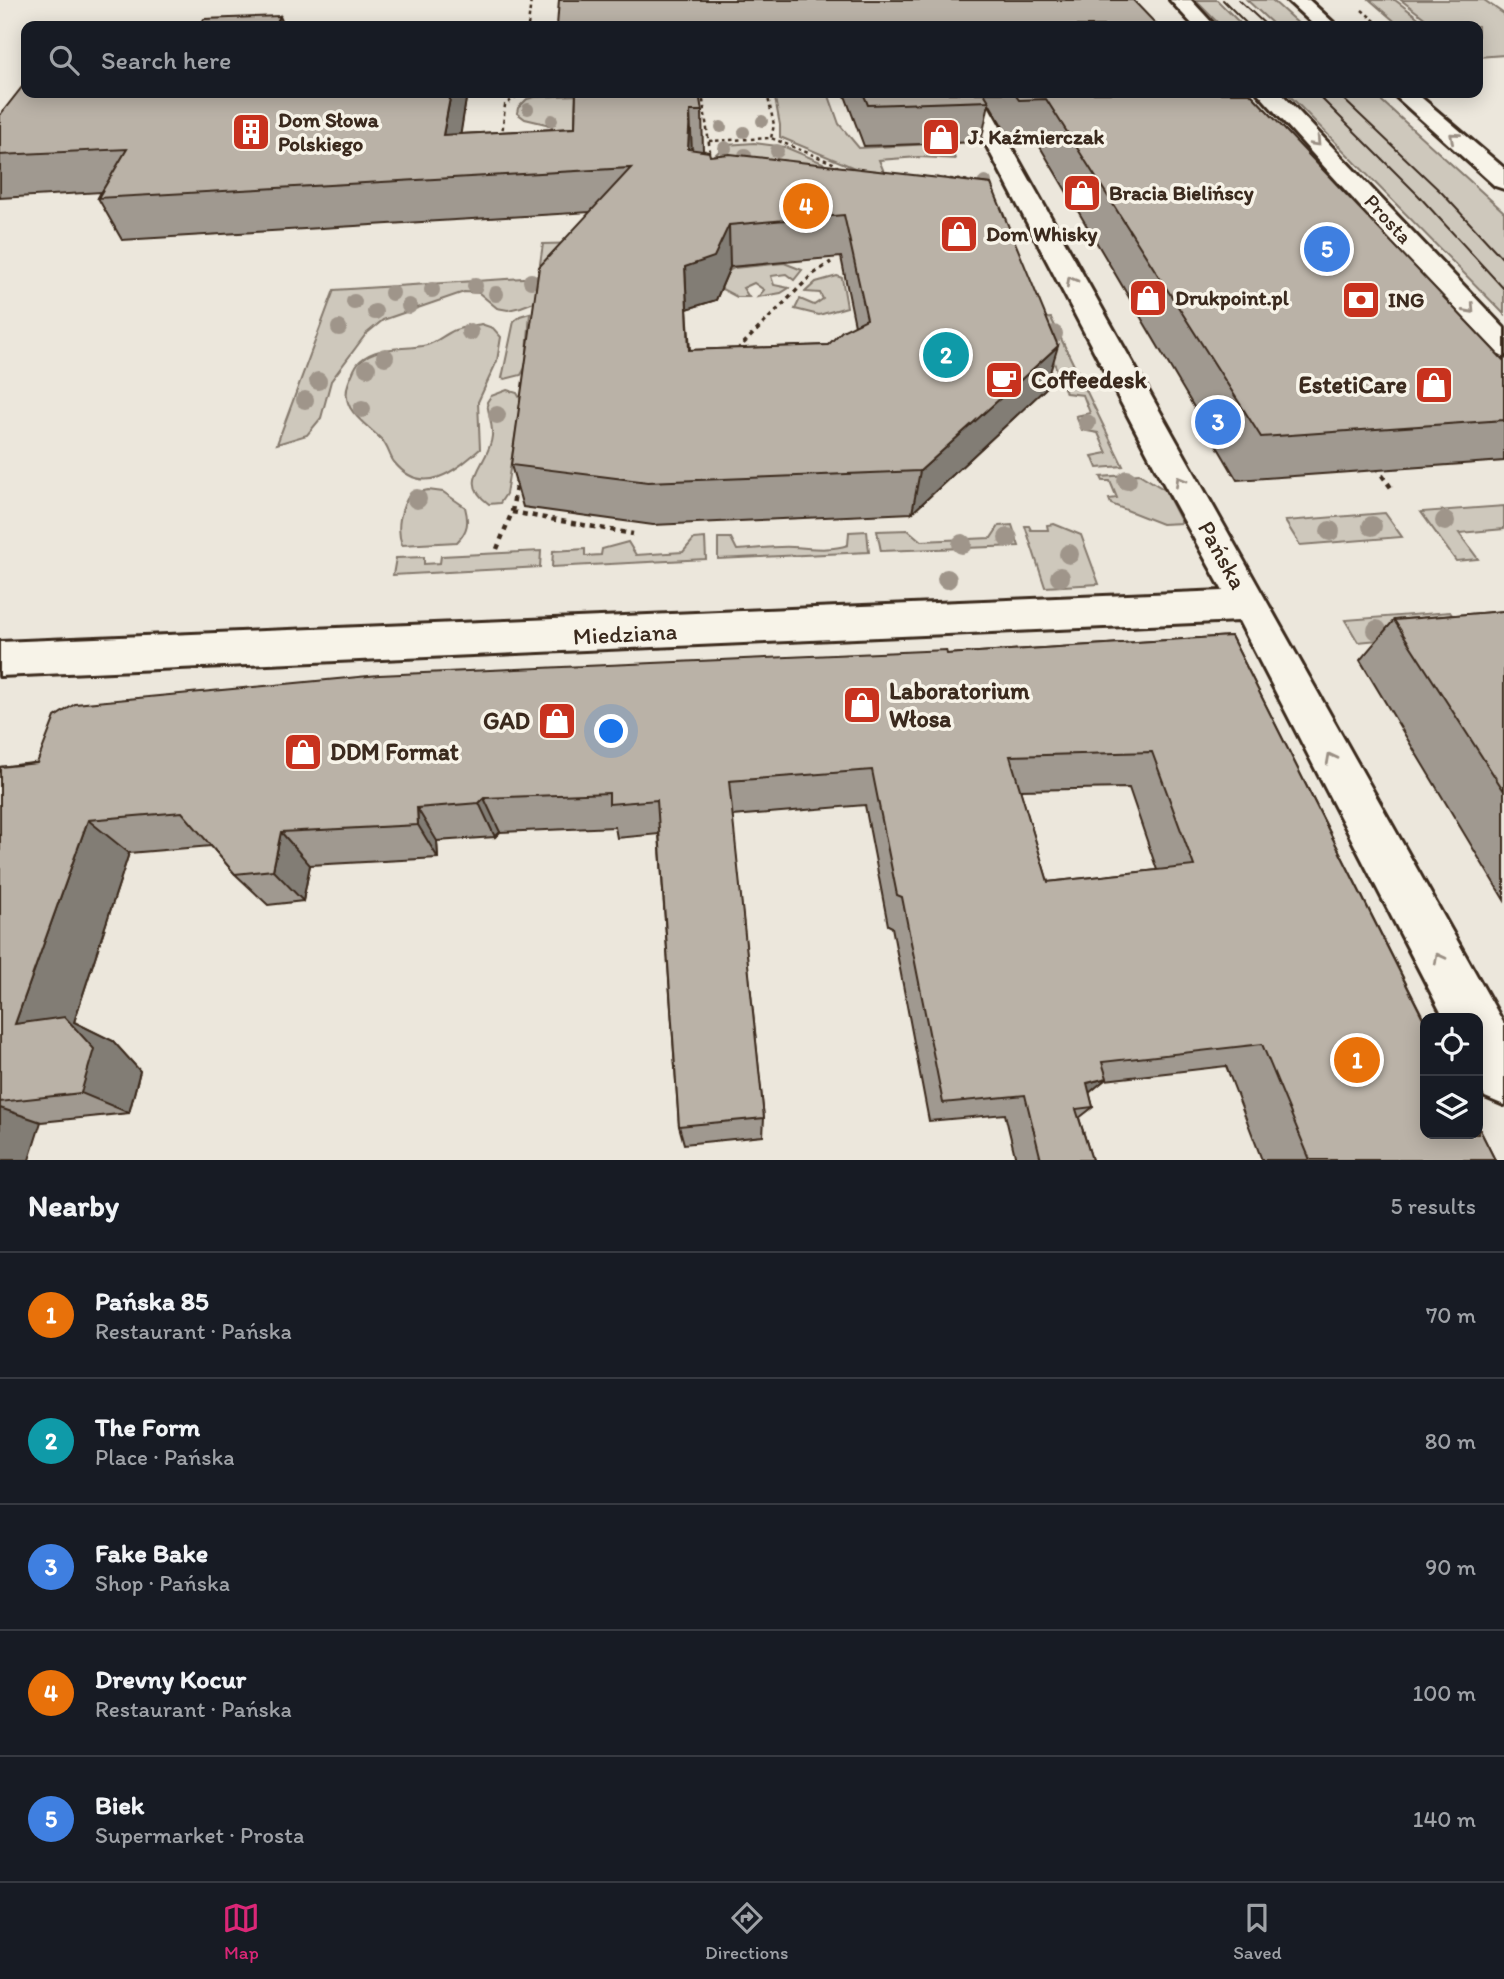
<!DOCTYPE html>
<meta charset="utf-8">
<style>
body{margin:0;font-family:Itim,sans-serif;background:#20242c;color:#f1f3f6}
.controls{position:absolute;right:21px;bottom:21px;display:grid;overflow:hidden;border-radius:14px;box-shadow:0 4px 18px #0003}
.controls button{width:63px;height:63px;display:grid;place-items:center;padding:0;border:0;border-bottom:2px solid #363941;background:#171b24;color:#f1f3f6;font:35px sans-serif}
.you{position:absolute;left:612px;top:732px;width:24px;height:24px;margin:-18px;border:5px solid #fff;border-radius:50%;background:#1a73e8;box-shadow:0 0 0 10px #1a73e833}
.badge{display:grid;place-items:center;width:46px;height:46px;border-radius:50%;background:#db2777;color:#fff;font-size:23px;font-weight:700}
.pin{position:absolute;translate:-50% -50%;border:4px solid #fff;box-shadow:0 2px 7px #0006}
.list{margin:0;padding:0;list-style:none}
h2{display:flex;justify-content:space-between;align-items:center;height:91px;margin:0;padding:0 28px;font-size:30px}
h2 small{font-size:23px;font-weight:400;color:#9ea1a6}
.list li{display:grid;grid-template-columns:46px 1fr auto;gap:21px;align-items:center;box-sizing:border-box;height:126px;padding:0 28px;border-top:2px solid #363941}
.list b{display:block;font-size:26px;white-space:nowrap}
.list p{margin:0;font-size:23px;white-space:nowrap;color:#9ea1a6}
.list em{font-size:23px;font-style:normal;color:#9ea1a6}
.icon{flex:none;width:38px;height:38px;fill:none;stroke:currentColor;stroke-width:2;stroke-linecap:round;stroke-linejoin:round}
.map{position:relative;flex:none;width:1504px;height:1160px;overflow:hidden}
.search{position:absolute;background:#171b24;box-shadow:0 4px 18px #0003;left:21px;right:21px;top:21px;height:77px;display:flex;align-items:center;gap:18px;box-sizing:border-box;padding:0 24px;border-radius:14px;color:#9ea1a6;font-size:26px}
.sheet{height:721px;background:#171b24}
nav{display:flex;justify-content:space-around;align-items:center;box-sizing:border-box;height:98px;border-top:2px solid #363941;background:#171b24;font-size:19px;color:#9ea1a6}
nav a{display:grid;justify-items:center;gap:4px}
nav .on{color:#db2777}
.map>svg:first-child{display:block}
.green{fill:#cec8bc;stroke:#84796d;stroke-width:2}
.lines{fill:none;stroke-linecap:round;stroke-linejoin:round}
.street-casing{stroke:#3b2a1e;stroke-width:6}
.secondary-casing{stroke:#3b2a1e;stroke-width:6}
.path-far2{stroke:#3b2a1e;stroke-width:2.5;stroke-dasharray:3.5 3.5;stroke-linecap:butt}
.path-far1{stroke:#3b2a1e;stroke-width:3.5;stroke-dasharray:4.5 4.5;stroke-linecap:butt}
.path{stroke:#3b2a1e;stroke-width:4.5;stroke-dasharray:5 5;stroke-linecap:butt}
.street{fill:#f7f3e8;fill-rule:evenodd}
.secondary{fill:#f7f3e8;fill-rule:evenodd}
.tram{stroke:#3b2a1e;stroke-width:2}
.tree{fill:#9f958a}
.wall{fill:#a09990;stroke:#3b2a1e;stroke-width:2;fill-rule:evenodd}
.shaded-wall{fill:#827d75;stroke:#3b2a1e;stroke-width:2}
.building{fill:#bab2a7;stroke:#3b2a1e;stroke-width:2;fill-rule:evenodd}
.oneway{stroke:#998e83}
.labels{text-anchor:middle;stroke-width:7;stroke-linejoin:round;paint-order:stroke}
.far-poi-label{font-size:21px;font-weight:bold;fill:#3b2a1e;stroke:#f7f3e8;text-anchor:start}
.far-street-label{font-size:21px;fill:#3b2a1e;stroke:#f7f3e8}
.poi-label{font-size:24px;font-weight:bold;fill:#3b2a1e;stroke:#f7f3e8;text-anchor:start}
.street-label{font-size:24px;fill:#3b2a1e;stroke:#f7f3e8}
</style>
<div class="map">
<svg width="1504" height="1160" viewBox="0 0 1504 1160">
<rect width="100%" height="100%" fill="#ece7dc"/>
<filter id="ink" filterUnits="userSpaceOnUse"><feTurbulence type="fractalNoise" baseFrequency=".0143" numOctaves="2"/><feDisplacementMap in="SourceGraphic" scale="14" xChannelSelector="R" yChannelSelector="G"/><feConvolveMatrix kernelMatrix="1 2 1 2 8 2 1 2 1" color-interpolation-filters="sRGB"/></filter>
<g filter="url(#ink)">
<!-- green -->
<g class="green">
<path d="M1195,0h22l26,26h-22z"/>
<path d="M1247,0h25l29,26h-26z"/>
<path d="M1370,0h25l34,26h-29z"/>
<path d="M1401,0h83l20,14v41l-26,2v-31h-43z"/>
<path d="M774,93h54l11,31 20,24 90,-5 6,16 -36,-2 -40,3 5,12 -15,2 -89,-37v-12z"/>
<path d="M1287,93h23l4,3 59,-3 131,119v102z"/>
<path d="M577,95l8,51 -39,-22 -21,-5 -8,-6 1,-5 9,-9 8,-2z"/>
<path d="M754,143l31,4 38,16 10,15 -119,-22 12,-11z"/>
<path d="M582,243l-45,58 -16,6 -13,3 -11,-2 -18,-15 -15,-1 -81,28 -17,14 -35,47 -10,37 -14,17 -30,9 57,-154 204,-13 5,-33z"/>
<path d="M784,263l18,7 -8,10 -8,-6 -15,2 3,9 15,3 -8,5 -23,4 6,-7 -10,-7 -11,5 6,9h-12l-19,-10 12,-17 4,-2z"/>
<path d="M837,276l5,2 5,29 -28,8 -24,-6 5,-10 14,6 9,-6 -3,-6 -15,-1 11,-10z"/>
<path d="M530,313l-4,53 -5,9 -16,4 -3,-1 12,-57 6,-5z"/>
<path d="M1051,318l72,148 -26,2 -5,-12 15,-3 -9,-20 -16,-3 -6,-14 14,-3 -7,-18 -17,-2 -29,-74z"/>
<path d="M481,324l12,4 8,9 -4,24 -19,41 2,47c-25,22 -57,49 -86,13 -5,-7 -6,-16 -13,-23 -18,-18 -44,-31 -31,-60 3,-6 5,-14 10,-18 20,-17 44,-10 67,-16 10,-3 18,-11 28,-15 8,-3 18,-4 26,-6z"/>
<path d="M507,390l10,3 4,7 -15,94 -6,9 -11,1c-33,-24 1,-40 3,-68 1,-11 -4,-23 -5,-34l4,-6z"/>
<path d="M1139,474l26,16 17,33 -20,1 -51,-20 -2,-5 8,-1 -7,-17h-7l-2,-4z"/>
<path d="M428,490l15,2 22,15c4,15 3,24 -8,35l-55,3c-6,-17 -2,-36 8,-51z"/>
<path d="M1504,506v23l-45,4 19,26 -22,2 -35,-49z"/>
<path d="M1385,513l17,24 -102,8 -15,-24z"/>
<path d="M1054,524l27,11 18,49 -54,3 -20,-61h4l2,4h17l-1,-5z"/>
<path d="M1012,525l7,21 -138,5 -4,-20 31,-1 13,11 70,-3 8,-12z"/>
<path d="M867,531l2,21 -151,7v-21h13l6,12c19,-1 38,-4 56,-3 19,1 36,4 55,-2l1,-13z"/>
<path d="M705,538l1,21 -154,8 1,-16 32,-2v7l16,-1 1,-6 26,-7 8,13 47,-3 11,-13z"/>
<path d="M541,551l-1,16 -147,8 3,-17 28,-1v7l16,-1 1,-7z"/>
<path d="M1450,612l14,20 -106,10 -13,-22z"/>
</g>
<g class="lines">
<defs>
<path id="street" d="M959,93h22l523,931v81l-19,-8 -7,-13v-66h-34l-205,-397 -1239,55v-34l1223,-51 -64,-116z"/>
<g id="secondary">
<path d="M1170,0h21l24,26h-21z"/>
<path d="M1287,0h22l28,26h-22z"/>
<path d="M1258,93h23l223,235v29l-11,-3z"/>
<path d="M1392,93h24l88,75v21l-9,-3z"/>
</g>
</defs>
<!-- street casing -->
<use href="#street" class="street-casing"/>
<!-- secondary casing -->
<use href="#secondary" class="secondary-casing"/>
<!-- path-far2 -->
<g class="path-far2">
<path d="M1362,10l19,16"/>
<path d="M528,26l3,-26"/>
<path d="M702,93l8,58h-7"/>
<path d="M767,93l7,32 -3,13"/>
<path d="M502,136l3,-31 16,-12"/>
<path d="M709,141l62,-3 62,25 9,7"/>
<path d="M915,176l57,5"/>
</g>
<!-- path-far1 -->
<path class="path-far1" d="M737,350l76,-76 18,-12"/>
<!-- path -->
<g class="path">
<path d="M1376,467l16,22"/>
<path d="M512,512l121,22"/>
<path d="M497,549l15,-37 5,-32"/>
</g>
<!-- street -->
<use href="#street" class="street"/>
<!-- secondary -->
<use href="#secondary" class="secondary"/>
<!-- tram -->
<g class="tram">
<path d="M1223,0l26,26"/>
<path d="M1239,0l28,26"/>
<path d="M1316,93l102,102 86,94"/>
<path d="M1337,93l105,100 62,67"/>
</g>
</g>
<!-- trees -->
<g class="tree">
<circle cx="528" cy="109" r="6"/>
<circle cx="552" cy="120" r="6"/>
<circle cx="762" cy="121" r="6"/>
<circle cx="721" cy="127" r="6"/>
<circle cx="744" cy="132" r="6"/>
<circle cx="725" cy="148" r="7"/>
<circle cx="777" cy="151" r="7"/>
<circle cx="745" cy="155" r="7"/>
<circle cx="985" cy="182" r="7"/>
<circle cx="531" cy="281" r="8"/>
<circle cx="475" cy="286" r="8"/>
<circle cx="432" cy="290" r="8"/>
<circle cx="392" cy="293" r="8"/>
<circle cx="496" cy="294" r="8"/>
<circle cx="354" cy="302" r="8"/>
<circle cx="409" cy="306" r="8"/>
<circle cx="375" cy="312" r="8"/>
<circle cx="339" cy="328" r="8"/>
<circle cx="470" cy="332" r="9"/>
<circle cx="1054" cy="334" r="9"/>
<circle cx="385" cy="357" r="9"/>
<circle cx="367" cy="368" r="9"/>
<circle cx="1074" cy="377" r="9"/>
<circle cx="318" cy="381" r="9"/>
<circle cx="305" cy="400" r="9"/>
<circle cx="362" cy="409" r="9"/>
<circle cx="497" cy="415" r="9"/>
<circle cx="1087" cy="423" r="9"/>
<circle cx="1127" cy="480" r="10"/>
<circle cx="417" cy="499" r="10"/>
<circle cx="1445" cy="521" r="10"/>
<circle cx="1372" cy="526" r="10"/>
<circle cx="1330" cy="531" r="10"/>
<circle cx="1008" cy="538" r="10"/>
<circle cx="962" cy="544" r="10"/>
<circle cx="1069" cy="554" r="10"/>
<circle cx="1060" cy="577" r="10"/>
<circle cx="947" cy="579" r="10"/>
<circle cx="1377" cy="630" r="10"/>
</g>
<!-- wall -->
<g class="wall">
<path d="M26,93h441l-7,41 115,-6 1,-35 126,18 1,40 7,5 281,28 54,205 -133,124 -259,12 -130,-18 -12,-42 79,-253 -468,28 -24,-42 3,-6 -101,6v-43zM841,257l14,68 -27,20 -138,5 -3,-41 29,-9 14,-33z"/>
<path d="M844,93h406l254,268v100l-267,19 -201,-340 -25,1 -22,-38 -8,39 -117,4z"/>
<path d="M1504,611v289l-144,-240 34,-40z"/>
<path d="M1231,636l264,524h-233l-36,-94 -121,14 -16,12 4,15 -14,11 13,42h-76l-11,-46 -76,7 -37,-194 -4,-2 -23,-120 -133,11 32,302 -1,18 -79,8 -5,-18 -20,-292 -42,4 -2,-11 -115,5 -5,5 -58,4 1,17 -128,7 -7,36 -35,4 -33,-31 -24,-28 -82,7 -55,169 39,19 27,30 -11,42 -88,9 -41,38v-393l947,-113zM1129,788l28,82 -109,12 -28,-92z"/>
</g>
<!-- shaded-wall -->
<g class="shaded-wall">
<path d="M280,16l4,10h-9z"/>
<path d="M451,93h16l-13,83 -11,-41z"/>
<path d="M690,111l2,41 -4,-3z"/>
<path d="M729,225l1,42 -14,33 -29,9 -2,-42z"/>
<path d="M1058,346l-13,43 -133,124 8,-42z"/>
<path d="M484,798l16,34 -5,5 -16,-34z"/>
<path d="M417,808l20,33 1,17 -20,-33z"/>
<path d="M88,820l41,33 -55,169 39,19 27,30 -11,42 -48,-20 -66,-69z"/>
<path d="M281,832l29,33 -7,36 -30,-31z"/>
<path d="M1107,1078l-25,21 5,-16z"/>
<path d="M0,1108l41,14 -12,38h-29z"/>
</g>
<!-- building -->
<g class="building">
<path d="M559,0h574l25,26h-601z"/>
<path d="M280,16l-5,10h-75l4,-7z"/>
<path d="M26,82v11h425l-8,42 132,-7 1,-35h123l3,18h-12l-2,38 21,3 1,4 20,-2 261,30 67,162 -138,125 -272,11 -137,-17 28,-198 92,-99 -533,30 29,-49 -127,6v-40zM844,215l23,104 -25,12 -14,14 -139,5 -4,-83 29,-10 15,-32z"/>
<path d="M863,93h121l5,8 -121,4z"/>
<path d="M1014,93h236l254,268v59l-243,17 -215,-338 -27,1z"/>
<path d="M1504,611v180l-110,-171z"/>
<path d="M1231,636l194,386v112h53v-8l17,34h-185l-48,-116 -160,18 5,16 -20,5 6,24 -17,2 16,51h-51l-16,-65 -82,8 -41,-206 -5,-2 -25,-125 -143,11 35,337 -85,8 -22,-326 -48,4v-11l-125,5 -5,5 -62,5 1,17 -137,7 -8,38 -38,4 -53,-62 -94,8 -73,204 50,-7 29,32 -13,44 -81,9v-335l37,-4 18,-46 20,-13 304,-29 567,-25 1,4zM1152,752l42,114 -146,16 -38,-126z"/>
</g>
<!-- one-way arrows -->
<defs><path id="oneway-chevron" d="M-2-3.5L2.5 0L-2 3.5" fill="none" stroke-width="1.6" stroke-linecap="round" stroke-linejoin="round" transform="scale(1.75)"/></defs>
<g class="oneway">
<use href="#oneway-chevron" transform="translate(1454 137) rotate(-139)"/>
<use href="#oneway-chevron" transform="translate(1316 142) rotate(47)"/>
<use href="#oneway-chevron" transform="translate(1071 281) rotate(-119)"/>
<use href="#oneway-chevron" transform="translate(1470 309) rotate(48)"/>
<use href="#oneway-chevron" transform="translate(1180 481) rotate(-120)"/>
<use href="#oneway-chevron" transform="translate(1331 758) rotate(-118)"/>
<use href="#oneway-chevron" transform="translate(1439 958) rotate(-118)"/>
</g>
</g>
<!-- icons -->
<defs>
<symbol id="building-square" viewBox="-11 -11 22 22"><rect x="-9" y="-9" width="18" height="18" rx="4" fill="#c8321e" stroke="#f7f3e8"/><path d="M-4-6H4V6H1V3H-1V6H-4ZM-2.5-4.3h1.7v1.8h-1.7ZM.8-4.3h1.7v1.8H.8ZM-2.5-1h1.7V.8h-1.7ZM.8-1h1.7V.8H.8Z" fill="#fff"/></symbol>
<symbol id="shop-square" viewBox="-11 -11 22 22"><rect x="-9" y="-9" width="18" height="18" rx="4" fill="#c8321e" stroke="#f7f3e8"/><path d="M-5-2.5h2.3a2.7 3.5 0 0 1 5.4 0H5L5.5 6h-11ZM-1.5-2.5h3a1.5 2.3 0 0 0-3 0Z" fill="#fff"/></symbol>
<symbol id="bank-square" viewBox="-11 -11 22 22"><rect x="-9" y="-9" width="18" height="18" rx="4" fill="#c8321e" stroke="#f7f3e8"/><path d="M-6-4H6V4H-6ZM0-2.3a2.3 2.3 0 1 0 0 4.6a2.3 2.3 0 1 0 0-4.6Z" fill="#fff"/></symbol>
<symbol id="cafe-square" viewBox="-11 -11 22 22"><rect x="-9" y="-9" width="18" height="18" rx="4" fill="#c8321e" stroke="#f7f3e8"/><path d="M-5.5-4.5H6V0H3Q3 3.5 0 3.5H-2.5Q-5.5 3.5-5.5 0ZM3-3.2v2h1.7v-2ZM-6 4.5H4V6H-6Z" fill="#fff"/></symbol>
</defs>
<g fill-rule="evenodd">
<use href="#building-square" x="229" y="110" width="44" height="44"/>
<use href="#shop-square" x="919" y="115" width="44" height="44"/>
<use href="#shop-square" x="1060" y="171" width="44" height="44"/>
<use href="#shop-square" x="937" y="212" width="44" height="44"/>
<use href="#shop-square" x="1126" y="276" width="44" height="44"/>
<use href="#bank-square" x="1339" y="278" width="44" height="44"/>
<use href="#cafe-square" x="982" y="358" width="44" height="44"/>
<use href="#shop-square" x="1412" y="363" width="44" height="44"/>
<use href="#shop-square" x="840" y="683" width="44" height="44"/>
<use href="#shop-square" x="535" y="699" width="44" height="44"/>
<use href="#shop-square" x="281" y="730" width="44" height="44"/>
</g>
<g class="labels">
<!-- far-poi labels -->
<g class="far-poi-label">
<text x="278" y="127">Dom Słowa<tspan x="278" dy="24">Polskiego</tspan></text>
<text x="968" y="144">J. Kaźmierczak</text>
<text x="1109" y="200">Bracia Bielińscy</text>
<text x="986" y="241">Dom Whisky</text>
<text x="1175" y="305">Drukpoint.pl</text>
<text x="1388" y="307">ING</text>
</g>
<!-- far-street labels -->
<g class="far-street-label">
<text transform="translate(1388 219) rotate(47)" y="7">Prosta</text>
</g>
<!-- poi labels -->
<g class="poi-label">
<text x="1031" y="388">Coffeedesk</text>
<text x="1407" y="393" text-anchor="end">EstetiCare</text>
<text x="889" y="699">Laboratorium<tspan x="889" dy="28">Włosa</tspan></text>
<text x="530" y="729" text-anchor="end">GAD</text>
<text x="330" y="760">DDM Format</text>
</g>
<!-- street labels -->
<g class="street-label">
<text transform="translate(1222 555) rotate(61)" y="8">Pańska</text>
<text transform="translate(625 634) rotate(-3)" y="8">Miedziana</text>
</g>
</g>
</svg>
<div class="controls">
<button><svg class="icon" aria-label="locate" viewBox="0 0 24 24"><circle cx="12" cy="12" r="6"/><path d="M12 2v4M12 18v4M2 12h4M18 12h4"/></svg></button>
<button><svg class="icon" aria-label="layers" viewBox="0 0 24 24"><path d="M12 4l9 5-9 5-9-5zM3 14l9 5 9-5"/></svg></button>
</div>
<div class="you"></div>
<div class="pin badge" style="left:1357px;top:1060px;background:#e8710a">1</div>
<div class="pin badge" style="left:946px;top:355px;background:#0f9aa8">2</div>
<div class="pin badge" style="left:1218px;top:422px;background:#3f7fe0">3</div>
<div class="pin badge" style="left:806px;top:206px;background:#e8710a">4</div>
<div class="pin badge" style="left:1327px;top:249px;background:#3f7fe0">5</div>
<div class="search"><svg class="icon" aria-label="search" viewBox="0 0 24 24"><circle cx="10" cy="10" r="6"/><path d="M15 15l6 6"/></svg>Search here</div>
</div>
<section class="sheet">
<h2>Nearby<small>5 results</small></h2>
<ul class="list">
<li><span class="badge" style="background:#e8710a">1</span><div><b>Pańska 85</b><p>Restaurant · Pańska</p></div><em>70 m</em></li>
<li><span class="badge" style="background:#0f9aa8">2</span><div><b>The Form</b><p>Place · Pańska</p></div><em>80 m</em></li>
<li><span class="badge" style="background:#3f7fe0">3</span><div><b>Fake Bake</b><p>Shop · Pańska</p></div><em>90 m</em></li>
<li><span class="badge" style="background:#e8710a">4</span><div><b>Drevny Kocur</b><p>Restaurant · Pańska</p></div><em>100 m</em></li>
<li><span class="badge" style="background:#3f7fe0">5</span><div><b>Biek</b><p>Supermarket · Prosta</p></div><em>140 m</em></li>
</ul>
</section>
<nav>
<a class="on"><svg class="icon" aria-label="map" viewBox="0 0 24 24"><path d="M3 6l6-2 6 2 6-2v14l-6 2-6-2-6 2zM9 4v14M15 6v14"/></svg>Map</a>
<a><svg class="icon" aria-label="directions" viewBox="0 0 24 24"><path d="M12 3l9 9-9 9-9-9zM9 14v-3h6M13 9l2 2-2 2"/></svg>Directions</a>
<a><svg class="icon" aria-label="saved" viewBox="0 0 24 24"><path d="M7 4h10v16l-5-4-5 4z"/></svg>Saved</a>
</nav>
